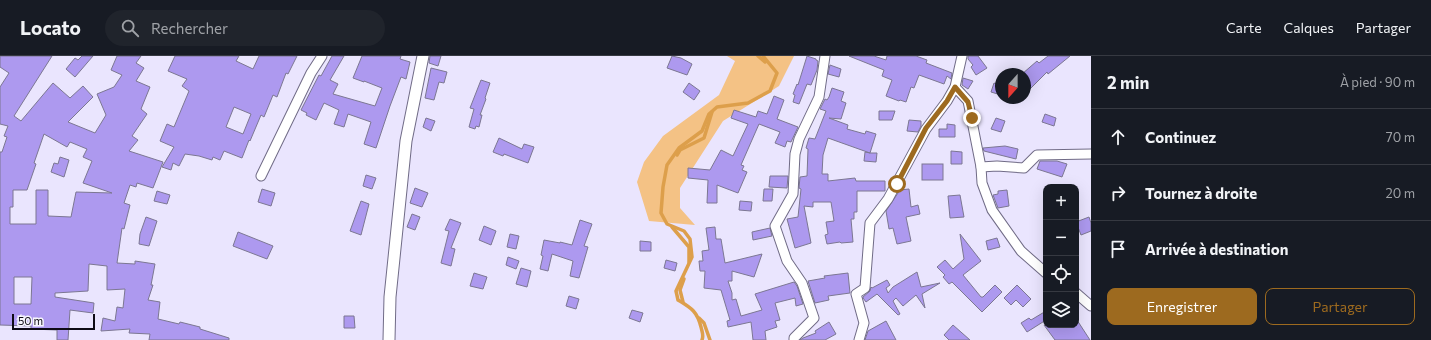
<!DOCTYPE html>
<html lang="fr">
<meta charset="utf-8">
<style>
body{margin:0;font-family:Commissioner,sans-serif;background:#20242c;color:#f1f3f6}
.controls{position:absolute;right:12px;bottom:12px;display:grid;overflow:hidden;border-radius:8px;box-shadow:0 4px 16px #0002}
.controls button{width:36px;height:36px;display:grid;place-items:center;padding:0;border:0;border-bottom:1px solid #363941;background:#171b24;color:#f1f3f6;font:20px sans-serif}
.compass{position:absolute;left:995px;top:12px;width:36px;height:36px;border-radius:50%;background:#171b24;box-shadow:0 4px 16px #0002;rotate:201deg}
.scale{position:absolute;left:12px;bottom:10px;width:83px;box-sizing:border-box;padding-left:4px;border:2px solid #0e0b15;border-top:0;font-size:11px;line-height:14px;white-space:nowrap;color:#0e0b15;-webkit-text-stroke:3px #f6f5fc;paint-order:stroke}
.stop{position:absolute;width:12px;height:12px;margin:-9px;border:3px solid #9d6a1f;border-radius:50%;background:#fff}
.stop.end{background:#9d6a1f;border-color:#fff;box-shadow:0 1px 4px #0008}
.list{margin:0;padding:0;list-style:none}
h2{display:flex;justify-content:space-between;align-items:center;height:52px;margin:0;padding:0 16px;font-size:17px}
h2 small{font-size:13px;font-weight:400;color:#9ea1a6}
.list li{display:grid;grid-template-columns:26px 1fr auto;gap:12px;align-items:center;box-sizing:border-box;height:56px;padding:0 16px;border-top:1px solid #363941}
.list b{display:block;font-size:15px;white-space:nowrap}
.list em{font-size:13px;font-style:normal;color:#9ea1a6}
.actions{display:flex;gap:8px;padding:12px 16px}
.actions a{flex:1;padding:9px 0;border:1px solid #9d6a1f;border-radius:8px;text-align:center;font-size:14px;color:#9d6a1f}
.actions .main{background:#9d6a1f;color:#fff}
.icon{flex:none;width:22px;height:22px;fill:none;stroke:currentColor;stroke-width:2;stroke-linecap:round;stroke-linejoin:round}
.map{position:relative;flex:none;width:1091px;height:284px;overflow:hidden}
header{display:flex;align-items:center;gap:24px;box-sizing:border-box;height:56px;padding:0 20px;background:#171b24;border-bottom:1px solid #363941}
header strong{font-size:19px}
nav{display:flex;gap:22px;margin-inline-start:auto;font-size:14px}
.search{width:280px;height:36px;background:#20242c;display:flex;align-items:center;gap:10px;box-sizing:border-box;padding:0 14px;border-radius:22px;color:#9ea1a6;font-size:15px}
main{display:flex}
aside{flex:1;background:#171b24}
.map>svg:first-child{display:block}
.green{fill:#f4c285}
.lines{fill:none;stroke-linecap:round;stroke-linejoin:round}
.stream{stroke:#dd9f4b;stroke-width:3.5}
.building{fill:#ad99ef;stroke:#7c7792;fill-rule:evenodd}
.minor-casing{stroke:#706b86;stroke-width:11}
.tertiary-casing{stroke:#706b86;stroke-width:13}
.minor{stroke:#fff;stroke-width:9}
.tertiary{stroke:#fff;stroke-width:11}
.route{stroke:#9d6a1f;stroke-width:5}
</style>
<header>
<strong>Locato</strong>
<div class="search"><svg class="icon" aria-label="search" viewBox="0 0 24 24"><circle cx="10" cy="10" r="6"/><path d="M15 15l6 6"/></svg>Rechercher</div>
<nav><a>Carte</a><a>Calques</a><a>Partager</a></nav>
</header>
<main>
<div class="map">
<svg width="1091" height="284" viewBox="0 0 1091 284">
<rect width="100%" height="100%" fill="#eae5fe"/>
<!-- green -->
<path class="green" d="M727,0h67l-15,30 -56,35 -43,67v20l15,17 -46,-4 -12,-39 7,-20 19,-26 56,-41 16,-34z"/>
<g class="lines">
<!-- stream -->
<g class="stream">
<path d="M758,0l7,6"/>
<path d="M677,99l3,-5 24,-12 8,-26"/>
<path d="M672,171l17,20v15"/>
<path d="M683,246l-3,-12 4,-11"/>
<path d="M699,262l5,5 6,17"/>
<path d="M702,284c2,-5 0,-8 -1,-13 -4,-16 -10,-19 -23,-27l-2,-9 16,-34 -2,-18 -6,-8 -17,-7 -6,-11 2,-26 4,-22 12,-17 23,-17 7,-17 8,-7 31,-4 22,-12 7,-18 -14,-17"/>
</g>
</g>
<!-- building -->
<g class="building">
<path d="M0,0h52l-38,60 7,5 32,-38 17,15 13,-12 10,11 -25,25 27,11 11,-18 -9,-21 17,-7 8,-12 -11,-5 6,-14h24l-5,7 8,5 -8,13 14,6 -9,22 6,5 -15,22 6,4 -9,11 34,11 -10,26 -16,-5 -1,4 -6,-2 -6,18 6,2 -6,24 -2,-1 -5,35 18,1v-3l20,3 -4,21h2l-5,15 12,2 -2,17 21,5 1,-2 20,5v2l29,9v2h-80l1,-6 -21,-1 1,-4 -29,2 2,-13 12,3 2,-14 6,1 2,-19 -18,1v-24l-18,-2 -1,27 -33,2v4l39,6 -1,10 -23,-3 -2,30h-11v-10l-26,-1v-3l-31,-1v-173h2l5,-15 -3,-1 4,-10 -8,-2v-37l9,-14 -9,-6zM44,78l23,13 3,-5 17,7 -4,8 9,4 -9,22 29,10 -36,-1 -5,25 -23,-1v-26h-12v34h-26v-17h3v-17h14l9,-26 -2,-1zM14,221h18l-1,27h-17z"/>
<path d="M82,0h11l-18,21 -9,-8 9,-11 3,2z"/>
<path d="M175,0h64l-3,5 17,8 6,-13h38l-9,18 -2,-1 -9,24 -4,-2 -9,22 -3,-2 -11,26 -1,-1 -7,18 -18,-7 -4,9 -7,-3 -1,3 -13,-4 -14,-2 -6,12 -6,-3 -2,7 -9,-3 12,-20 -14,-6 7,-17 7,3 15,-36 -7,-5 5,-7 -19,-8zM234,51l17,7 -8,20 -17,-7z"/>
<path d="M332,0h12l-14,24 8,4 -5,10 42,12 7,-18 -18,-7v1l-11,-4 9,-22h39l-1,3 10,3 -4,17 -5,-2 -11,29 -14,42 -12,-4 7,-22 -23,-8 -4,13 -10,-3 5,-14 -15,-7 -8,17 -10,-5 1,-2 -6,-3 18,-35 2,1z"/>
<path d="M430,0h11l-3,10 -9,-3z"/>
<path d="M672,0l9,2 11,6 -5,11 -20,-7z"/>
<path d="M807,0l9,3v1l2,1 -1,9 -6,15 -4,-1 -8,20 -6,-2 2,-7 -2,-1 4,-10 1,1z"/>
<path d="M849,0h25l12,4 1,-4h29l11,4 -1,3 26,10 -1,6 -4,-3 -3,8 -25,-9 -5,13 -3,-1 -5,15 -6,-2 -1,1 -13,-5 6,-16 -10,-4 2,-6z"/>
<path d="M968,0h10l9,12 -11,7 -5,-8 2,-2 -5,-6z"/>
<path d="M1048,0h22l-22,18 -1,-2 -22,22v-20h-3l15,-13 2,2z"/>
<path d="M830,9l11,4 -2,8 -11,-3z"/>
<path d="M431,12l16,4 -3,11 -5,-1 -5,18 -9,-2z"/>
<path d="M963,22l10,3 -5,8 -6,-4z"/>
<path d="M481,24l9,3 -5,15 1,1 -6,16h2l-3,12 -3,-1 -1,3 -6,-2 5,-18 -4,-1z"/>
<path d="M689,27l11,8 -6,9 -11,-8z"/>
<path d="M994,27l7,3v9l-10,-3z"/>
<path d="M832,32l12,4 -3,9 5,2 -5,16 -12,-1 19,7 -1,4 18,5 1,-3 10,3 -6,19h7l-1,9 -12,-1 1,-9 5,1 -42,-15 -5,17 -1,19h6v7l27,-3 1,3h29v10h-28v21h-3v7h-3l2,23 -12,1 -1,-1 -13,2 -2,-9 3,-1 -2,-12 8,-1 -3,-19h-18v5l-9,-1 7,37 -16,5 -8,-29 11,-2 3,-28 -2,-1 1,-11 7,-1 1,-27 -2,-1 3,-10 6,1 11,-28 -6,-2 5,-10 2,1 2,-3z"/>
<path d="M774,40l10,4 -7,19 21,8 -7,15 -4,-1 -2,6 -10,-4 5,-11 -21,-8 -18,41 3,1 -2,4 5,2 -9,21 -21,-8v18h-10l1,-23 -20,-2v-10l22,2 11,-20 12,6 15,-32 -17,-6 3,-8 22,7 2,-6 9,3z"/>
<path d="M879,55h16l-3,9h-13z"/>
<path d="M1045,58l11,4 -2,8 -12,-4z"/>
<path d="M426,62l9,3 -4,10 -8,-4z"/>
<path d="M996,62l9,3 -4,11 -10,-3z"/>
<path d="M909,64l12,1v5l-3,6 -11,-1z"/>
<path d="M947,68l8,1v12h-16v-8h8z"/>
<path d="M499,82l23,11 2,-5 10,3 -6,16 -24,-9 -1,2 -10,-4z"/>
<path d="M1005,90l13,3 -2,10 -32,-8 -1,-3z"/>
<path d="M951,95l11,1v12h-11z"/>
<path d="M60,101l9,3 -5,17 -13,-5 3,-9 4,1z"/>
<path d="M1040,105h17l10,3 -5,13 -25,-8z"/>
<rect x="922" y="108" width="21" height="16"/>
<path d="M366,119l10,3 -4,11 -9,-3z"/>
<path d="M770,120h18l-1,12 -18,-1z"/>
<path d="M415,132l13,5 -6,14 -12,-4z"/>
<path d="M262,133l13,4 -4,13 -13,-4z"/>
<path d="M764,133h9l-1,12h-9z"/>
<path d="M909,133l2,18 7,-2 2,9 -14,3 5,24 -14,3 -4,-16 -4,1 -3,-18 14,-21z"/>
<path d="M1007,134l2,16 -11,2 -5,-13 5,-1v-3z"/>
<path d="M157,135l13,4 -3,9 -13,-3z"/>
<path d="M960,139l4,22 -14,1 -2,-22z"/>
<path d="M361,145l8,3 -8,31 -11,-4z"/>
<path d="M740,145l12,1 -1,9 -12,-1z"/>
<path d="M412,158l8,3 -5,13 -8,-3z"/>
<path d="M146,161l11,4 -8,25 -10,-2 1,-10z"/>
<path d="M1089,161l2,6v8l-10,4 -5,-13z"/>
<path d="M450,163l11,4 -10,25 4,1 -4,17 -10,-3 8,-32 -4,-1z"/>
<path d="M580,164l12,4 -8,22 4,1 -9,31 -9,-2 3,-15 -21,-7 -4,17 -8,-2 3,-13 -2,-1 3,-15 16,3v-1l12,3z"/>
<path d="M484,170l12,5 -5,14 -12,-5z"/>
<path d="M715,171l1,12h5l4,24 37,-9 -8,23 -22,-6v10h-4l4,12v7l4,-1 5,17 21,-6 -7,-16 39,-12 3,4 6,18 -7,2 -1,-8 -20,5 5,17 -5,1 2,6 -12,4 1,9h-13l-2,-18 -23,5 -1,-6 3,-1 -9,-30 -17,-2 1,-17h-5l-1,-10h4l-1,-10 7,-1 -3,-22z"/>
<path d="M770,172l2,8 -19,4 -1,-8z"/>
<path d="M238,176l35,14 -6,13 -34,-13z"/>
<path d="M510,178l9,2 -3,13 -9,-2z"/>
<path d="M960,178l21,27 -18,14 18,22h2l12,-12 7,7 -20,20 -30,-30 -3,2 -6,-7 2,-2 -8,-8 8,-7 8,9 11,-10z"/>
<path d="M997,182l3,9 -12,3 -2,-9z"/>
<path d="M640,185l11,1v9h-11z"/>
<path d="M508,201l11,4 -3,8 -10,-4z"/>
<path d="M666,204l11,3 -2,8 -11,-3z"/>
<path d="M521,212l10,3 -4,16 -11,-3z"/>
<path d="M917,216l4,15 19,-4 -18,11 3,14 -9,-13 -13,11 -7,-8 -3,3 7,13 -2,1 -21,-21 -11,8 -3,-4v-1l7,-6 1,-4 1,1 15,-8 3,5 -4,3 2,5 5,-6z"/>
<path d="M474,217l13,4 -4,12 -13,-3z"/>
<path d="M848,217l2,20 -22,3 1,4 -14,3 -7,-22 17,-3 -1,-2z"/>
<path d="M1017,229l14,14 -8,8 -7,-7 -5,5 -7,-7z"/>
<path d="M569,240l10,3 -3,10 -10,-3z"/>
<path d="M632,254l11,3 -3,9 -11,-4z"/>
<path d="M1046,255v9l-19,12 -6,-9 8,-5 2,2z"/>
<path d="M344,260h10l1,12h-11z"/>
<path d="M1077,264l13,20h-35l-11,-15h32z"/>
<path d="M886,265l10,19h-31l3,-9z"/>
<path d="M829,266l7,12 -11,6h-25l3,-2 13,-5 -1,-2z"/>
<path d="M953,269l17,15h-21l-5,-5z"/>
</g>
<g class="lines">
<defs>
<g id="minor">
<path d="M955,31l13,14 13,66 1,16 10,27 29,41 25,22"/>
<path d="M981,111l16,-1 27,2 13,-13 54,-1"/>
<path d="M261,120l50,-103 11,-17"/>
<path d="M1076,237l15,13"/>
<path d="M794,284v-2l20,-20 -12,-35 -15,-22 -12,-35 18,-32 2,-40 4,-15 20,-42 6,-41"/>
<path d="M859,284l5,-17 -8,-29 9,-6 5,-65 18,-24 38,-70 21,-28 8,-14 7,-31"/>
</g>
<path id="tertiary" d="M389,284l1,-43 16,-156 17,-85"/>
</defs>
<!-- minor casing -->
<use href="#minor" class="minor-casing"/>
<!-- tertiary casing -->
<use href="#tertiary" class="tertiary-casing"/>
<!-- minor -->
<use href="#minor" class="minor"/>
<!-- tertiary -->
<use href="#tertiary" class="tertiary"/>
</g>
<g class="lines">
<!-- route -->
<path class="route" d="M897,128l29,-56 21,-27 8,-14 13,15 4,16"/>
</g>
</svg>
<div class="controls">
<button>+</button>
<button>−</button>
<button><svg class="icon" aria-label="locate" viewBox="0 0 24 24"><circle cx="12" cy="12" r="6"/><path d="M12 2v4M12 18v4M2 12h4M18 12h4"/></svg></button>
<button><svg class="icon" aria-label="layers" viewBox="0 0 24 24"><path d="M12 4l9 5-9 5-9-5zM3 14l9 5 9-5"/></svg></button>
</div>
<svg class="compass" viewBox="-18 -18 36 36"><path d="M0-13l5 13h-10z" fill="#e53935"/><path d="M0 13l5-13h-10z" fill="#9ea1a6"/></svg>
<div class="scale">50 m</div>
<div class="stop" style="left:897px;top:128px"></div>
<div class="stop end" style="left:972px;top:62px"></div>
</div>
<aside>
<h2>2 min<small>À pied · 90 m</small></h2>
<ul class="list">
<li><svg class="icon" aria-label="ahead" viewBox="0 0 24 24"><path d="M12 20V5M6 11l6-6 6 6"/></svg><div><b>Continuez</b></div><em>70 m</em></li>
<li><svg class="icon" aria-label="right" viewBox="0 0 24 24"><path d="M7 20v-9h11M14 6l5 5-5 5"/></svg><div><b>Tournez à droite</b></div><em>20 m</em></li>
<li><svg class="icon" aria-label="arrive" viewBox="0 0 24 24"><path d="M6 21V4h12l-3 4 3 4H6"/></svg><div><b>Arrivée à destination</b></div></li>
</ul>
<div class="actions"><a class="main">Enregistrer</a><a>Partager</a></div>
</aside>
</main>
